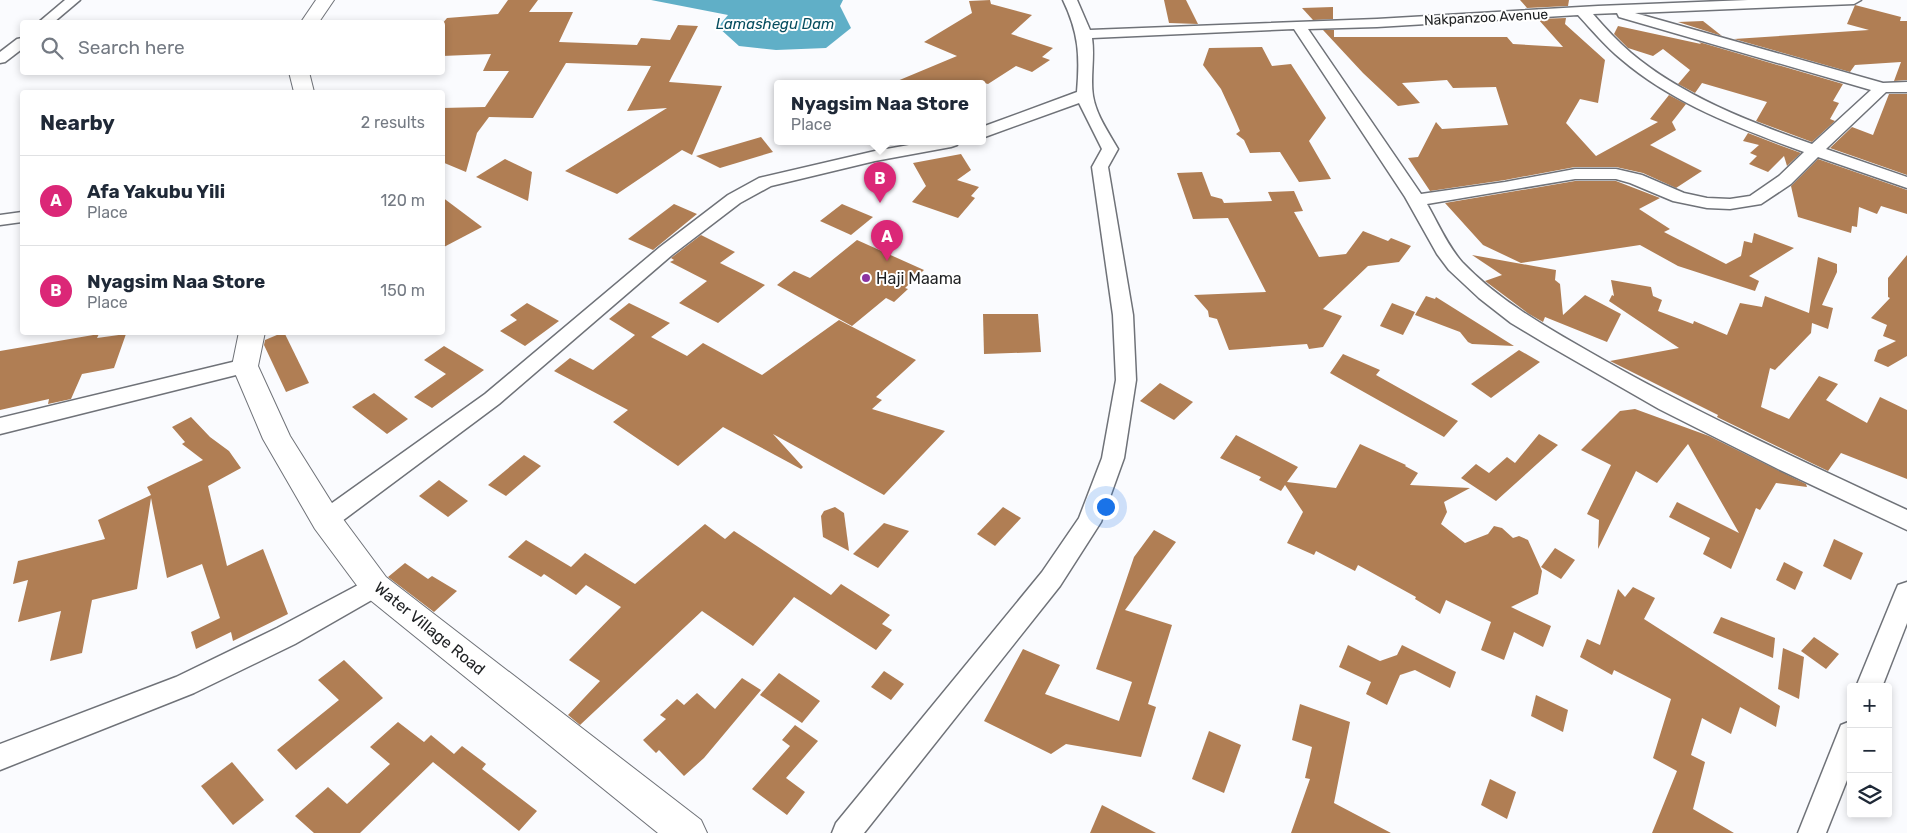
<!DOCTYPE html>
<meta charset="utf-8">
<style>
body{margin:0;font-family:Rubik,sans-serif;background:#f6f6f7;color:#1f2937}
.controls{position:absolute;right:15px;bottom:15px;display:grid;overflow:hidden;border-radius:5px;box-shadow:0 2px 8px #0003}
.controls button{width:45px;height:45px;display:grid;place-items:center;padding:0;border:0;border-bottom:1px solid #e0e1e3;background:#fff;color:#1f2937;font:25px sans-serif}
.you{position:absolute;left:1105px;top:506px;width:18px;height:18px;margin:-12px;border:4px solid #fff;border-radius:50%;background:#1a73e8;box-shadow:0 0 0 8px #1a73e833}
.badge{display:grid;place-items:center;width:32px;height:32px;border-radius:50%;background:#db2777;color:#fff;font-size:16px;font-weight:700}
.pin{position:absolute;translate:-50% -41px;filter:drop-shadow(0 1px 2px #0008)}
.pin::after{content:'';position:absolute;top:26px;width:18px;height:15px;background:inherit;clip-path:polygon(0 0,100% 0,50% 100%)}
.popup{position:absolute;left:774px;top:80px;width:212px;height:65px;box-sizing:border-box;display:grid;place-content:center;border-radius:5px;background:#fff;filter:drop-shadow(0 1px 4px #0005);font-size:16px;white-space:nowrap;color:#747a83}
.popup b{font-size:19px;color:#1f2937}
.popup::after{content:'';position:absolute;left:50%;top:100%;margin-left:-10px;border:10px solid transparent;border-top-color:#fff}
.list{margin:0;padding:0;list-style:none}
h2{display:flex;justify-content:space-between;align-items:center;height:65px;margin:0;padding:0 20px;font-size:21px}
h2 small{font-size:16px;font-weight:400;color:#747a83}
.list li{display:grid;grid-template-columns:32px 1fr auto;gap:15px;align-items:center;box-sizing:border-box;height:90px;padding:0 20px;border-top:1px solid #e0e1e3}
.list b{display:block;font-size:19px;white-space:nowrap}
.list p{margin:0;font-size:16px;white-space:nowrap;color:#747a83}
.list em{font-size:16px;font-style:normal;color:#747a83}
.icon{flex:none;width:28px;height:28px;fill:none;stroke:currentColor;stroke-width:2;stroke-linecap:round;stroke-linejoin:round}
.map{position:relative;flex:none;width:1907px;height:833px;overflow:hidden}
.search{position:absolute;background:#fff;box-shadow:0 2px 8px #0003;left:20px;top:20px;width:425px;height:55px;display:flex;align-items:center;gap:12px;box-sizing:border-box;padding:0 18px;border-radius:5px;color:#747a83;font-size:19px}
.panel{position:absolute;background:#fff;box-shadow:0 2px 8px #0003;left:20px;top:90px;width:425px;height:245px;border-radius:5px}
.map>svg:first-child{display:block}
.water{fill:#60afc7}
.building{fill:#b07e54}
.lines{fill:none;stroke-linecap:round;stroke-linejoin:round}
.minor-casing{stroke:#6f7278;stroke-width:3}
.tertiary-casing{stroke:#6f7278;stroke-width:2}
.minor{fill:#fff;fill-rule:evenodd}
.tertiary{fill:#fff;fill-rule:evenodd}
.poi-dot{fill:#8c34a1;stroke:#fff;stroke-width:2}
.labels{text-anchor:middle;stroke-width:4;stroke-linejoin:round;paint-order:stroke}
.far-street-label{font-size:14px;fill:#1f2123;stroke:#fff}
.far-water-label{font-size:15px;font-style:italic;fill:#064d5f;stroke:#fff}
.poi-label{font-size:16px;fill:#1f2123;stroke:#fff;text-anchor:start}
.street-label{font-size:16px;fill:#1f2123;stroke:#fff}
</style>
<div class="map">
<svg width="1907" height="833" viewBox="0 0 1907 833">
<rect width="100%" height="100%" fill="#fafbfe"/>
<!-- water -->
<path class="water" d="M651,0h192l-3,6 11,22 -25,20 -50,2 -37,-4 -21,-19 10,-12z"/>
<!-- building -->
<g class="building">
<path d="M508,0h30l-9,12h44l-14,30 78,3 4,-7 29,2 8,-15 20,1 -29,56 53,4 -30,69 -10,-5 -65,44 -52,-23 102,-63 -40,3 24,-45 -85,-3 -33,55 -44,-1 -12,16 -11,39 -24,-10v-54l43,-1 24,-36h-26l8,-17 -49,2v-32l5,-6 51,-4z"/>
<path d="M990,0l1,4 41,11 -21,19 42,14 -11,9 8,3 -18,12 -16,-6 -28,18 -11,-3 -1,3h-86l67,-28 -33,-14 48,-29 -3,-12z"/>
<path d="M1164,0h22l12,24 -29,-1z"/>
<path d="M1520,0h49l-1,6 -41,2z"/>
<path d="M1855,5l46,12 -1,4h7v59l-13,1 7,-19 -46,3 -5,7 -116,-33 135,-9 -22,-6z"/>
<path d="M1333,7v12l-20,1 -11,-12z"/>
<path d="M1566,18l-1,6 40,36 -7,43 -18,-4 -14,24 30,33 62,-34 -8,-3 19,-24 17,9 -14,18 4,8 -26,15 52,26 -26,17 -33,-15 -27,-6h-41l-70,13 -75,11 -22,-33 10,-1 18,-35 6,7 66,-4 -12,-38 -43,1 -6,-8 -45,3 18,20 -22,3 -35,-33 -40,-43h11v7h173l6,7 50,3 -25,-28z"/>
<path d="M1703,21l19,15 -44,-14z"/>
<path d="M1618,26l83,18 -2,-2 144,42 -10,17 6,2 -9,16 5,2 -23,21 -56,-21 11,-19 -65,-19 -7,10 -17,-9 12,-14 -27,-21 -10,7 -25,-8 -14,-14z"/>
<path d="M1262,47l10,19 19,-2 35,54 -17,23 22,38 -32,3 -19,-30 -30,1 -6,-13 -8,-6 4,-3 -6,-14 -13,-28 -18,-24 6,-17z"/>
<path d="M1889,94h18v81l-77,-27 22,-21 21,8z"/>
<path d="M1748,133l31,12 22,8 -14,13 -3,-10 -16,16 -19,-8 8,-8 -7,-3 9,-8 -16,-4z"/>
<path d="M761,137l12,15 -53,16 -24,-12z"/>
<path d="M961,154l10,16 -14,10 22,7 -8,9 4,2 -17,20 -46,-16 14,-16 -13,-23z"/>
<path d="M505,159l27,13 -4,29 -52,-24z"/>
<path d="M1818,159l89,31v24l-26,-8 -4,8 -18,-7 -2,20 -5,-1 -1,7 -53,-16 -7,-31z"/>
<path d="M1202,172l9,24 11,3 2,4 48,-2 -4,-9 26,-1 9,20 -9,1 25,45 27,-3 17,-23 25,10 3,-3 20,8 -12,16 -31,4 -45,43 19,7 -19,31 -14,2 -2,-5 -78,6 -12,-31 -8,-2 -1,-6 -14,-16 72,-3 -38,-74 -35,1 -16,-46z"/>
<path d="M1575,181h41l44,17 -21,11 31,20 -6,3 62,32 15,-8 3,-15 8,2 2,-10 40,15 -45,28 10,5 -4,10 -77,-25 -38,-21 -119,18 -38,-18 -38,-42z"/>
<path d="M442,197l40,30 -40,21z"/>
<path d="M674,204l23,10 -44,36 -25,-11z"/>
<path d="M842,204l31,13 -22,18 -31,-14z"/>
<path d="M701,235l34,17 -15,11 45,22 -47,38 -39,-20 28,-22 -37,-19 4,-2 -3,-2z"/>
<path d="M857,240l67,30 -19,18 3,1 -14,13 -8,-4 -34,28 -75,-41 17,-14 16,7z"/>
<path d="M1472,255l84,15 -1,10 5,4 3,31 22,-20 36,19 -14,28 -62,-25 -2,5 -14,-8 -44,-33 17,-6z"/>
<path d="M1907,255v101l-19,11 -14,-6 4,-11 18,-9 -13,-5 4,-11 -16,-7 19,-20 -2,-1v-19z"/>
<path d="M1818,257l19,7v8l-15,33 11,3 -5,21 -16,-6 -1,10 -36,37 -5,-2 -9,39 28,12 30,-43 19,8 -12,16 41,23 13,-26 27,13v69l-66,-26 -13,18 -111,-54 1,-2 -108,-54 69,-13 -70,-47 3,-6 2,1 -3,-16 40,7 2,9 9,4 -4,11 35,13 1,-3 33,14 13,-32 22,4 3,-11 44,17z"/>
<path d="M1426,296l9,3 1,-2 78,49 -42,-2 -4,-2 -8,-10 -45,-17z"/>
<path d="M527,303l32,18 -34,25 -25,-15 17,-11 -7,-5z"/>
<path d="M629,303l41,20 -19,14 36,19 16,-13 59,32 77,-55 77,40 -40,37 6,3 -10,9 73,22 -61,64 -111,-61 30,33 -2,2 -78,-42 -45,39 -65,-44 15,-12 -74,-39 16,-13 23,12 42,-35 -26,-16z"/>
<path d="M1392,303l23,9 -12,23 -23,-9z"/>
<path d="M983,314h55l3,38 -57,2z"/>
<path d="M284,332l25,51 -23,9 -22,-47 1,-5z"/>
<path d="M99,334l-2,4 29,-4 -12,34 -32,6 -11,25 -23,5 1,-5 -49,11v-59z"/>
<path d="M444,346l40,24 -52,38 -18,-11 32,-23 -22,-14z"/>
<path d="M1519,350l21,12 -49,36 -20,-14z"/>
<path d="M1343,354l37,16 -4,5 82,46 -14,16 -114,-64z"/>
<path d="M1160,383l33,19 -19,18 -34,-19z"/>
<path d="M374,393l34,26 -21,15 -35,-27z"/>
<path d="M1635,409l74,27 97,48 1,3 -31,-4 -16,27 -4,-2 -25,61 -28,-15 7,-16 -41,-21 8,-15 62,31 -51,-89 -31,39 -21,-12 -38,78 1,-29 -12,-6 24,-49 -30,-15 39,-39z"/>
<path d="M191,417l19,20 19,14 12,17 -33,18 19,80 36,-17 25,65 -55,27 -2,-9 -35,17 -5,-17 29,-14 -18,-54 -35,14 -16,-80 -14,91 -45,11 -10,53 -32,8 11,-50 -43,11 10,-42 -15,4 5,-23 87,-22 -7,-19 53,-25 -4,-8 56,-27 -21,-16 3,-2 -13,-15z"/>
<path d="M1539,434l19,11 -62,56 -35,-23 15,-14 13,9 18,-16 8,6z"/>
<path d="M1236,435l62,32 -11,15 49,6 24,-44 46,21 -1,1 13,7 -8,12 60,3 -26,14 3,10 -6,12 24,19 23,-9 6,-8 8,2 11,10 6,-2 9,4 14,31 -4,23 -27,13 40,19 -8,21 -29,-15 -10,28 -23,-10 10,-28 -45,-22 -6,14 -25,-15 1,-2 -58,-32 -3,6 -39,-20 -2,4 -27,-12 16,-31 -18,-27 -4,6 -22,-11 2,-3 -41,-19z"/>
<path d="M524,455l17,11 -35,30 -18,-11z"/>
<path d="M439,480l29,21 -20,16 -29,-21z"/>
<path d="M835,507l9,6 5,38 -26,-14 -2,-21 3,-5z"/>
<path d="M1003,507l18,11 -26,28 -18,-12z"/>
<path d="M884,523l25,8 -31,37 -25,-14z"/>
<path d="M705,524l20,15 9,-8 97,64 10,-11 49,31 -8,9 10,6 -16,20 -82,-53 -41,49 -51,-35 -122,114 -12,-10 32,-34 -31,-21 52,-53 -35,-22 -10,10 -32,-21 -3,3 -33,-20 18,-17 45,27 14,-14 50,31z"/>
<path d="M1154,530l22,12 -51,68 47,15 -24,79 8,3 -15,50 -75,-13 -15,10 -67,-33 39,-72 37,16 -15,29 74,27 13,-39 -36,-13 38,-112z"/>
<path d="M1834,539l29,14 -12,27 -28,-14z"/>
<path d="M1555,548l20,12 -14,19 -20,-12z"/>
<path d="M1784,562l19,10 -8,18 -19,-10z"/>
<path d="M405,563l23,16 4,-3 25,15 -23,21 -46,-35z"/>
<path d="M1633,587l22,11 -11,21 136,87 -4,21 -36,-20 -9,27 -29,-16 -11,37 14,7 -12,47 41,24h-82l25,-62 -24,-13 18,-59 -57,-29 -2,5 -32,-18 7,-18 13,6 18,-56 7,8z"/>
<path d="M1721,617l54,21 -2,20 -60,-25z"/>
<path d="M1814,637l25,17 -13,15 -25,-18z"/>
<path d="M1348,645l32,16 17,-6 5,-10 54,27 -6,16 -35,-18 -15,5 -13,30 -21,-11 5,-12 -32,-15z"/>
<path d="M1783,648l21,9 -5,42 -21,-10z"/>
<path d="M344,660l39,38 -87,72 -19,-20 62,-50 -21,-20z"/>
<path d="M884,671l20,13 -13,16 -20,-13z"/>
<path d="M779,673l41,28 -18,22 -42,-28z"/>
<path d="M742,678l19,12 -57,68 -20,18 -25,-26 -3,3 -13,-13 23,-21 -6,-4 17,-16 7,6 13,-12 18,16z"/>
<path d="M1536,695l32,15 -5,22 -32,-16z"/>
<path d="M1300,704l50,18 -16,81 57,30h-100l19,-54 -5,-1 7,-31 -20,-7z"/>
<path d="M398,722l26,20 7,-7 23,19 8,-8 24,18 -4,5 55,42 -18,20 -86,-69 -73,71h-46l-19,-17 33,-29 19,17 43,-40 -20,-17z"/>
<path d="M795,725l23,16 -32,37 19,14 -18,23 -35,-26 38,-43 -8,-6z"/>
<path d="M1209,731l32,14 -17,48 -32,-14z"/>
<path d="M232,762l32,38 -31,25 -32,-39z"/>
<path d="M1490,779l26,13 -9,27 -26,-14z"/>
<path d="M1102,805l54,28h-66z"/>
</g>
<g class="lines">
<defs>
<g id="minor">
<path d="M65,0h15l-26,22h-15z"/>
<path d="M1063,0h14l13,30 287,-11 221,-13 150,-6h113l-7,4 -219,9 248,70 24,-1v10h-21l-60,57 81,28v11l-89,-31 -27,27 -30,20 -31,5 -23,-1 -34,-7 -43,-18 -14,-4h-41l-148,25c11,19 20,41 35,58 39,41 91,69 140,97 99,56 202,103 305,151v20l-129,-61 -119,-60 -113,-65 -35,-21 -32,-25 -30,-28 -12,-16 -32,-57 -111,-168 -202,9c3,20 -2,39 1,58 3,19 16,37 25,53l-10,18 25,148 3,65 -12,78 -23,64 -41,64 -196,247h-32l4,-10 206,-251 37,-54 23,-60 14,-78 -3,-65 -21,-148 10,-18 -23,-46 -97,35v-11l95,-35c3,-36 2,-59 -14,-92zM1617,13l2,4 252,73 -59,54c-62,-22 -130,-48 -181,-91 -14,-12 -26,-25 -38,-39zM1578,15c14,15 27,31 43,44 51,44 120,70 183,93l-25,24 -29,20 -20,3 -23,-1 -23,-5 -42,-18 -26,-6h-41l-70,13 -84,12 -113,-165 69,-2z"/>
<path d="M22,38v11l-17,13 -5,1v-11l17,-13z"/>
<path d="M926,142h33l-2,3 -6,2 -76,14 -104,25 -31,17 -68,52 -173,149 -165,123 -8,2 -8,-2 -4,-7 4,-7 167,-119 175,-147 68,-52 31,-17 116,-27z"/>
<path d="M22,212v10l-22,3v-10z"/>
<path d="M245,359l7,2 3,5 -3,5 -252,63v-16z"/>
<path d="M375,576l9,3 3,7 -3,7 -89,51 -101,49 -194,77v-26l176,-67 101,-49z"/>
<path d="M1907,582v41l-25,64h-26l39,-95 3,-7z"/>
<path d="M1851,721v49l-25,63h-28l43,-108z"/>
</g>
<g id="tertiary">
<path d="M316,0h18l-15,22h-18z"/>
<path d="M289,72h20l5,20h-20z"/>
<path d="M239,332h26l-7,34 32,70 47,75 49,66 315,243 6,13h-49l-294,-238 -49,-66 -52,-90 -31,-73z"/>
</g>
</defs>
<!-- minor casing -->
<use href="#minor" class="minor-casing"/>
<!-- tertiary casing -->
<use href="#tertiary" class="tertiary-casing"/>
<!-- minor -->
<use href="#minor" class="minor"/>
<!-- tertiary -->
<use href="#tertiary" class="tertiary"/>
</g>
<!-- markers -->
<circle class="poi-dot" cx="866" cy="278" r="5"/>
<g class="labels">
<!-- far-street labels -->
<g class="far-street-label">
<text transform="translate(1486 17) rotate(-3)" y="5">Nakpanzoo Avenue</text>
</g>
<!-- far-water labels -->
<g class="far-water-label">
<text x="775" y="29">Lamashegu Dam</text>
</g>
<!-- poi labels -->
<g class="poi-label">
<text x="876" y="284">Haji Maama</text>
</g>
<!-- street labels -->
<g class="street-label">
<text transform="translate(430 628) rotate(39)" y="6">Water Village Road</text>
</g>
</g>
</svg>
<div class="controls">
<button>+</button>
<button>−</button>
<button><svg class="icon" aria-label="layers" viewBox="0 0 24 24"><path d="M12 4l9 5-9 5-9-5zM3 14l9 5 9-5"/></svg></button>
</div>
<div class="you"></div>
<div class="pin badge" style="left:887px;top:261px">A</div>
<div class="pin badge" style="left:880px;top:203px">B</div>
<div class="popup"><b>Nyagsim Naa Store</b>Place</div>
<div class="search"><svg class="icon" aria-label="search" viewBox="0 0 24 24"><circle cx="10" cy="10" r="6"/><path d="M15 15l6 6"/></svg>Search here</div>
<section class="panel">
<h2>Nearby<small>2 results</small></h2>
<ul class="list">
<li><span class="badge">A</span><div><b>Afa Yakubu Yili</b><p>Place</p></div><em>120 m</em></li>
<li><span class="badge">B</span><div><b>Nyagsim Naa Store</b><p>Place</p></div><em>150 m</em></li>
</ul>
</section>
</div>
